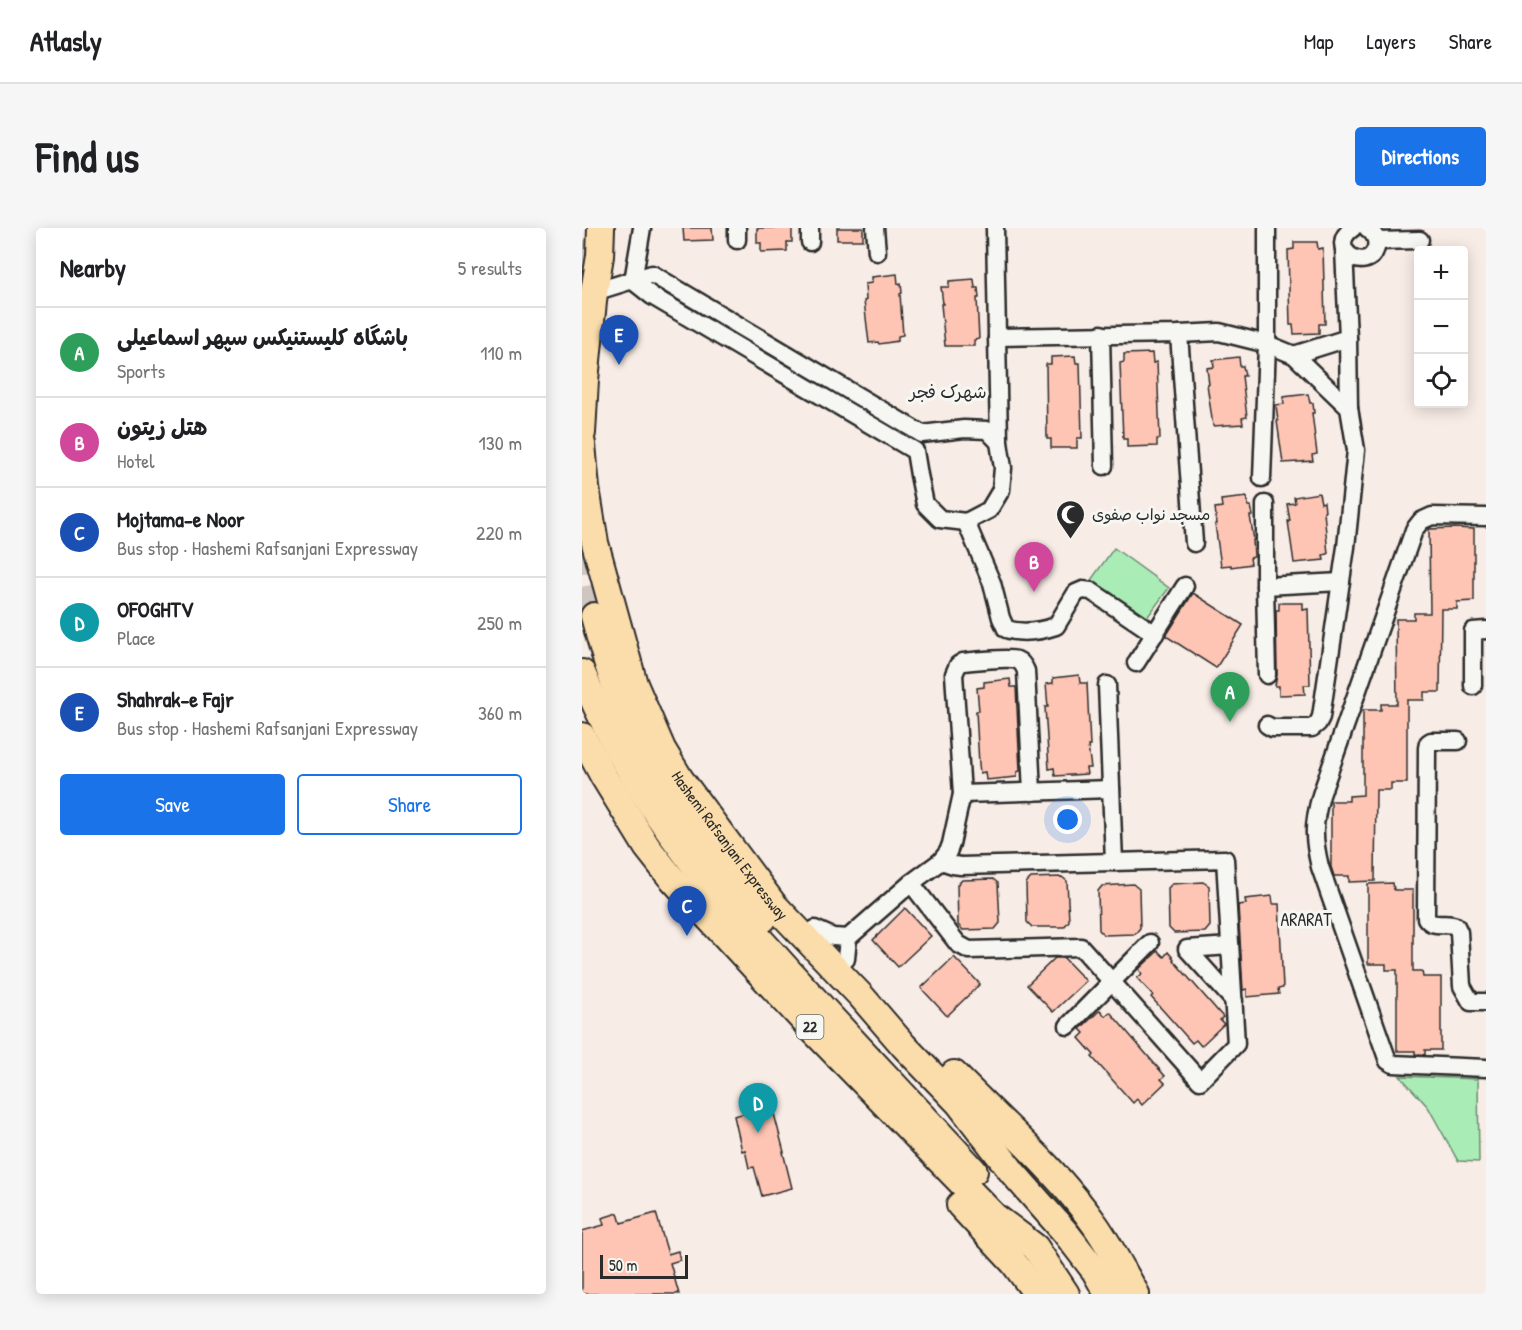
<!DOCTYPE html>
<meta charset="utf-8">
<style>
body{margin:0;font-family:"Patrick Hand","Playpen Sans Arabic",sans-serif;background:#f6f6f6;color:#202124}
.controls{position:absolute;right:18px;top:18px;display:grid;overflow:hidden;border-radius:6px;box-shadow:0 3px 15px #0003}
.controls button{width:54px;height:54px;display:grid;place-items:center;padding:0;border:0;border-bottom:2px solid #e0e0e0;background:#fff;color:#202124;font:30px sans-serif}
.scale{position:absolute;left:18px;bottom:15px;width:88px;box-sizing:border-box;padding-left:6px;border:3px solid #2b2b2b;border-top:0;font-size:16px;line-height:21px;white-space:nowrap;color:#2b2b2b;-webkit-text-stroke:4px #f6f6f2;paint-order:stroke}
.you{position:absolute;left:486px;top:592px;width:21px;height:21px;margin:-15px;border:4px solid #fff;border-radius:50%;background:#1a73e8;box-shadow:0 0 0 9px #1a73e833}
.badge{display:grid;place-items:center;width:39px;height:39px;border-radius:50%;background:#1a73e8;color:#fff;font-size:20px;font-weight:700}
.pin{position:absolute;translate:-50% -50px;filter:drop-shadow(0 2px 3px #0008)}
.pin::after{content:'';position:absolute;top:32px;width:21px;height:18px;background:inherit;clip-path:polygon(0 0,100% 0,50% 100%)}
.list{margin:0;padding:0;list-style:none}
h2{display:flex;justify-content:space-between;align-items:center;height:78px;margin:0;padding:0 24px;font-size:26px}
h2 small{font-size:20px;font-weight:400;color:#757577}
.list li{display:grid;grid-template-columns:39px 1fr auto;gap:18px;align-items:center;box-sizing:border-box;height:90px;padding:0 24px;border-top:2px solid #e0e0e0}
.list b{display:block;font-size:22px;white-space:nowrap}
.list p{margin:0;font-size:20px;white-space:nowrap;color:#757577}
.list em{font-size:20px;font-style:normal;color:#757577}
.actions{display:flex;gap:12px;padding:18px 24px}
.actions a{flex:1;padding:14px 0;border:2px solid #1a73e8;border-radius:6px;text-align:center;font-size:21px;color:#1a73e8}
.actions .main{background:#1a73e8;color:#fff}
.icon{flex:none;width:33px;height:33px;fill:none;stroke:currentColor;stroke-width:2;stroke-linecap:round;stroke-linejoin:round}
.map{position:relative;flex:none;width:904px;height:1066px;overflow:hidden;border-radius:6px}
header{display:flex;align-items:center;gap:36px;box-sizing:border-box;height:84px;padding:0 30px;background:#fff;border-bottom:2px solid #e0e0e0}
header strong{font-size:28px}
nav{display:flex;gap:33px;margin-inline-start:auto;font-size:21px}
.intro{display:flex;align-items:center;justify-content:space-between;box-sizing:border-box;height:144px;padding:0 36px}
h1{margin:0;font-size:42px}
.button{padding:15px 27px;border-radius:6px;background:#1a73e8;color:#fff;font-size:21px;font-weight:700}
main{display:flex;gap:36px;padding:0 36px}
aside{flex:1;background:#fff;border-radius:6px;box-shadow:0 3px 15px #0003}
.map>svg:first-child{display:block}
.green{fill:#aaecb6;stroke:#6a8c70;stroke-width:1.5}
.building{fill:#fec5b4;stroke:#2b2b2b;stroke-width:1.5}
.lines{fill:none;stroke-linecap:round;stroke-linejoin:round}
.highway-tunnel{stroke:#cfc5c1;stroke-width:26;stroke-dasharray:26 13;stroke-linecap:butt}
.minor-casing{stroke:#2b2b2b;stroke-width:21}
.highway-casing{stroke:#2b2b2b;stroke-width:30}
.minor{stroke:#f6f6f2;stroke-width:16}
.highway{stroke:#fbddab;stroke-width:26}
.labels{text-anchor:middle;stroke-width:6;stroke-linejoin:round;paint-order:stroke}
.shield{fill:#f6f6f2;stroke:#686867;stroke-width:1.5}
.shield-label{font-size:15px;font-weight:bold;fill:#2b2b2b}
.poi-label{font-size:16px;fill:#2b2b2b;stroke:#f6f6f2;text-anchor:start}
.street-label{font-size:16px;fill:#2b2b2b;stroke:#f6f6f2}
.neighbourhood-label{font-size:18px;fill:#2b2b2b;stroke:#f6f6f2}
</style>
<header>
<strong>Atlasly</strong>
<nav><a>Map</a><a>Layers</a><a>Share</a></nav>
</header>
<div class="intro"><h1>Find us</h1><a class="button">Directions</a></div>
<main>
<aside>
<h2>Nearby<small>5 results</small></h2>
<ul class="list">
<li><span class="badge" style="background:#2e9e5b">A</span><div><b>باشگاه کلیستنیکس سپهر اسماعیلی</b><p>Sports</p></div><em>110 m</em></li>
<li><span class="badge" style="background:#d1479c">B</span><div><b>هتل زیتون</b><p>Hotel</p></div><em>130 m</em></li>
<li><span class="badge" style="background:#1a4fb4">C</span><div><b>Mojtama-e Noor</b><p>Bus stop · Hashemi Rafsanjani Expressway</p></div><em>220 m</em></li>
<li><span class="badge" style="background:#0f9aa8">D</span><div><b>OFOGHTV</b><p>Place</p></div><em>250 m</em></li>
<li><span class="badge" style="background:#1a4fb4">E</span><div><b>Shahrak-e Fajr</b><p>Bus stop · Hashemi Rafsanjani Expressway</p></div><em>360 m</em></li>
</ul>
<div class="actions"><a class="main">Save</a><a>Share</a></div>
</aside>
<div class="map">
<svg width="904" height="1066" viewBox="0 0 904 1066">
<rect width="100%" height="100%" fill="#f8ece6"/>
<filter id="ink" filterUnits="userSpaceOnUse"><feTurbulence type="fractalNoise" baseFrequency=".0167" numOctaves="2"/><feDisplacementMap in="SourceGraphic" scale="12" xChannelSelector="R" yChannelSelector="G"/><feConvolveMatrix kernelMatrix="1 2 1 2 8 2 1 2 1" color-interpolation-filters="sRGB"/></filter>
<g filter="url(#ink)">
<!-- green -->
<g class="green">
<path d="M532,320l55,40 -23,31 -55,-39z"/>
<path d="M818,848l78,3 1,83 -21,-1 -30,-54z"/>
</g>
<!-- building -->
<g class="building">
<path d="M101,0h29l1,12 -29,1z"/>
<path d="M175,0h35v14h-5v9l-26,1v-9h-4z"/>
<rect x="255" y="0" width="26" height="12"/>
<path d="M712,14h23l1,7 5,-1 2,76h-6v9l-25,1 -1,-9h-3l-2,-75 6,-1z"/>
<path d="M315,46l1,10 3,-1 1,10 -2,1 3,41 -5,1v5l-19,3 -1,-2 -9,1 -5,-42 2,-1 -1,-16 7,-1v-6z"/>
<path d="M392,51l1,9h3l1,10h-2l2,41 -5,1v6h-29l-4,-42h2l-2,-17h8v-6z"/>
<path d="M570,125l1,10 4,-1 3,77h-3v7l-30,1v-8h-4l-3,-76 4,-1v-8z"/>
<path d="M493,128l1,7h4l2,75h-5v10h-26v-9h-4l-1,-75h5v-7z"/>
<path d="M657,129l1,9h3l2,10h-3l5,41 -5,1 1,6 -30,2 -6,-42h2l-2,-16 7,-1 -1,-7z"/>
<path d="M726,166l2,9h3l1,10h-2l5,41 -5,1 1,6 -30,2 -6,-42h1l-2,-16 8,-1 -1,-7z"/>
<path d="M737,265l2,10 3,-1 1,10h-1l4,42 -5,1 1,5 -30,3 -6,-42h2l-3,-17 8,-1 -1,-6z"/>
<path d="M665,269l1,9h3l2,10h-3l4,24h-1l1,17 -4,1 1,6 -20,3v-2l-10,1 -6,-42h2l-2,-16 7,-1 -1,-7z"/>
<path d="M873,300l19,1v72l-17,1v7h-16l-1,83h-16v8h-17v83h-16v7h-15l-1,91 -26,1v-6h-15l-3,-9v-66h18v-5l14,-1v-85h18v-6h16l-1,-85h18v-6h16l-1,-84z"/>
<path d="M611,365l50,32 -27,43 -50,-32z"/>
<path d="M697,375h24v7l5,-1 2,76h-6l1,9 -26,1v-9h-4l2,-11 -1,-65h3z"/>
<path d="M497,447l1,8h7l3,63h-2l3,22h-5l1,6 -32,2 -1,-8 -5,1 -4,-62h3l-2,-23 7,-1v-5z"/>
<path d="M428,451l1,8h5l4,84 -3,1v5l-31,3 -1,-8 -5,1 -1,-9 -3,-53h3l-2,-23 7,-1v-5z"/>
<path d="M480,649l5,4 2,40 -5,6h-32l-5,-5 -1,-39 5,-5z"/>
<path d="M411,651l5,4 2,40 -5,6 -32,1 -5,-5 -1,-40 5,-5z"/>
<path d="M621,654l6,4 1,40 -5,6 -31,1 -5,-5 -1,-40 4,-4z"/>
<path d="M811,655l1,7h19v81h9l1,6h18v73h-16v5l-10,-1v-3h-18v-81h-11v-6h-18v-80z"/>
<path d="M551,656l6,5 1,39 -5,6 -31,1 -5,-5 -1,-39 4,-5z"/>
<path d="M690,668l1,8h6l4,84 -5,1 1,5 -32,3v-8l-4,1 -5,-85 8,-1 -1,-5z"/>
<path d="M323,680l26,28 -33,31 -25,-27z"/>
<path d="M576,723l6,6 4,-5 6,7 -1,1 50,57 -3,3 4,4 -23,22 -5,-6 -4,3 -41,-46 2,-2 -16,-17 5,-4 -3,-5z"/>
<path d="M372,729l26,27 -33,32 -26,-28z"/>
<path d="M473,730h9l22,23 -33,31 -26,-27z"/>
<path d="M518,782l5,6 5,-4 55,64 -4,3 4,4 -23,22 -5,-6 -4,4 -41,-46 2,-2 -15,-17 5,-5 -4,-4z"/>
<path d="M190,878l12,46h-1l9,36 -30,8 -8,-29 -5,1 -4,-18 -3,1 -8,-35z"/>
<path d="M36,985l3,10 35,-10 12,41 10,-3 2,9 -10,3 9,31h-97v-63l22,-6 -2,-7z"/>
</g>
<g class="lines">
<!-- highway-tunnel -->
<g class="highway-tunnel">
<path d="M0,77l6,-77"/>
<path d="M0,319l12,69"/>
</g>
<defs>
<g id="minor">
<path d="M228,0v14"/>
<path d="M293,0l2,24"/>
<path d="M771,0c-29,20 14,48 23,20 2,-9 -2,-15 -9,-20"/>
<path d="M155,12v-12"/>
<path d="M795,13l43,-1"/>
<path d="M51,53l19,15 263,155 4,24 6,29 15,15 26,3 23,-12 12,-20 2,-22 -4,-26 -4,-214"/>
<path d="M51,53l9,-53"/>
<path d="M12,64l58,-18 270,160 42,-5 23,1 12,12"/>
<path d="M519,106l3,132"/>
<path d="M597,106l15,209"/>
<path d="M415,109l182,-3 40,-2 48,12 27,11 55,53 7,42 -10,97 -25,170 -3,6 -6,5h-40l-5,-3"/>
<path d="M766,110l1,70"/>
<path d="M712,127l54,-17 -4,-89"/>
<path d="M680,250l5,-134v-116"/>
<path d="M683,276v82l76,-4"/>
<path d="M904,289l-54,-1 -11,5 -7,9 -93,265c-8,29 -8,43 -1,72l68,194 5,3 93,4"/>
<path d="M384,294l26,61 9,35 5,11c16,5 35,2 50,-3l20,-33 7,-3 8,1 64,43"/>
<path d="M683,358l2,89"/>
<path d="M554,435l49,-77"/>
<path d="M525,457l7,177"/>
<path d="M891,458v-55l13,-1"/>
<path d="M876,513h-27l-3,2 -1,5 -1,170c7,11 20,3 30,8l3,6 3,54 9,16h15"/>
<path d="M380,566l149,-5"/>
<path d="M329,655l47,61 11,6 112,-3 119,134 36,-37 -11,-185 -264,7 -8,-1 -12,-4"/>
<path d="M233,701l18,8 15,1"/>
<path d="M648,718l-43,3 47,52"/>
<path d="M264,731l2,-21 63,-55 30,-22 7,-9 3,-8 11,-50 -8,-120 4,-9 5,-3c10,-1 46,-5 54,-2 5,2 7,6 9,11l6,121"/>
<path d="M486,798l82,-83"/>
</g>
<g id="highway">
<path d="M0,205l3,-53 9,-88 6,-36 1,-28"/>
<path id="s1" d="M0,216l4,44 9,55 39,141 28,65 18,30 93,125 88,92 43,50 55,57 54,70 52,59 30,39 13,23"/>
<path d="M12,388c9,34 19,68 33,100 34,74 84,141 136,203"/>
<path d="M0,445c27,66 63,128 107,185 27,35 58,67 87,99 65,73 133,143 198,214"/>
<path d="M0,508l22,41 43,70 22,28 139,150 186,191 41,31 31,47"/>
<path d="M372,846c48,49 102,95 142,152 15,22 27,45 40,68"/>
<path d="M378,977l54,58 23,31"/>
</g>
</defs>
<!-- minor casing -->
<use href="#minor" class="minor-casing"/>
<!-- highway casing -->
<use href="#highway" class="highway-casing"/>
<!-- minor -->
<use href="#minor" class="minor"/>
<!-- highway -->
<use href="#highway" class="highway"/>
</g>
</g>
<!-- icons -->
<defs>
<symbol id="mosque-pin" viewBox="-11 -11 22 30"><path d="M0 17L-7.5 6A9.5 9.5 0 1 1 7.5 6Z" fill="#2b2b2b" stroke="#f6f6f2"/><path d="M3.5-4.9A6 6 0 1 0 3.5 4.9A5 5 0 1 1 3.5-4.9Z" fill="#fff"/></symbol>
</defs>
<g fill-rule="evenodd">
<use href="#mosque-pin" x="472" y="270" width="33" height="45"/>
</g>
<g class="labels">
<!-- shield labels -->
<rect class="shield" x="214.5" y="787" width="27" height="24" rx="4.5"/>
<g class="shield-label">
<text x="228" y="804">22</text>
</g>
<!-- poi labels -->
<g class="poi-label">
<text x="510" y="292">مسجد نواب صفوی</text>
</g>
<!-- street labels -->
<g class="street-label">
<text dy="6" stroke="none"><textPath href="#s1" startOffset="435">Hashemi Rafsanjani Expressway</textPath></text>
</g>
<!-- neighbourhood labels -->
<g class="neighbourhood-label">
<text x="366" y="170">شهرک فجر</text>
<text x="724" y="698">ARARAT</text>
</g>
</g>
</svg>
<div class="controls">
<button>+</button>
<button>−</button>
<button><svg class="icon" aria-label="locate" viewBox="0 0 24 24"><circle cx="12" cy="12" r="6"/><path d="M12 2v4M12 18v4M2 12h4M18 12h4"/></svg></button>
</div>
<div class="scale">50 m</div>
<div class="you"></div>
<div class="pin badge" style="left:648px;top:494px;background:#2e9e5b">A</div>
<div class="pin badge" style="left:452px;top:364px;background:#d1479c">B</div>
<div class="pin badge" style="left:105px;top:708px;background:#1a4fb4">C</div>
<div class="pin badge" style="left:176px;top:905px;background:#0f9aa8">D</div>
<div class="pin badge" style="left:37px;top:137px;background:#1a4fb4">E</div>
</div>
</main>
